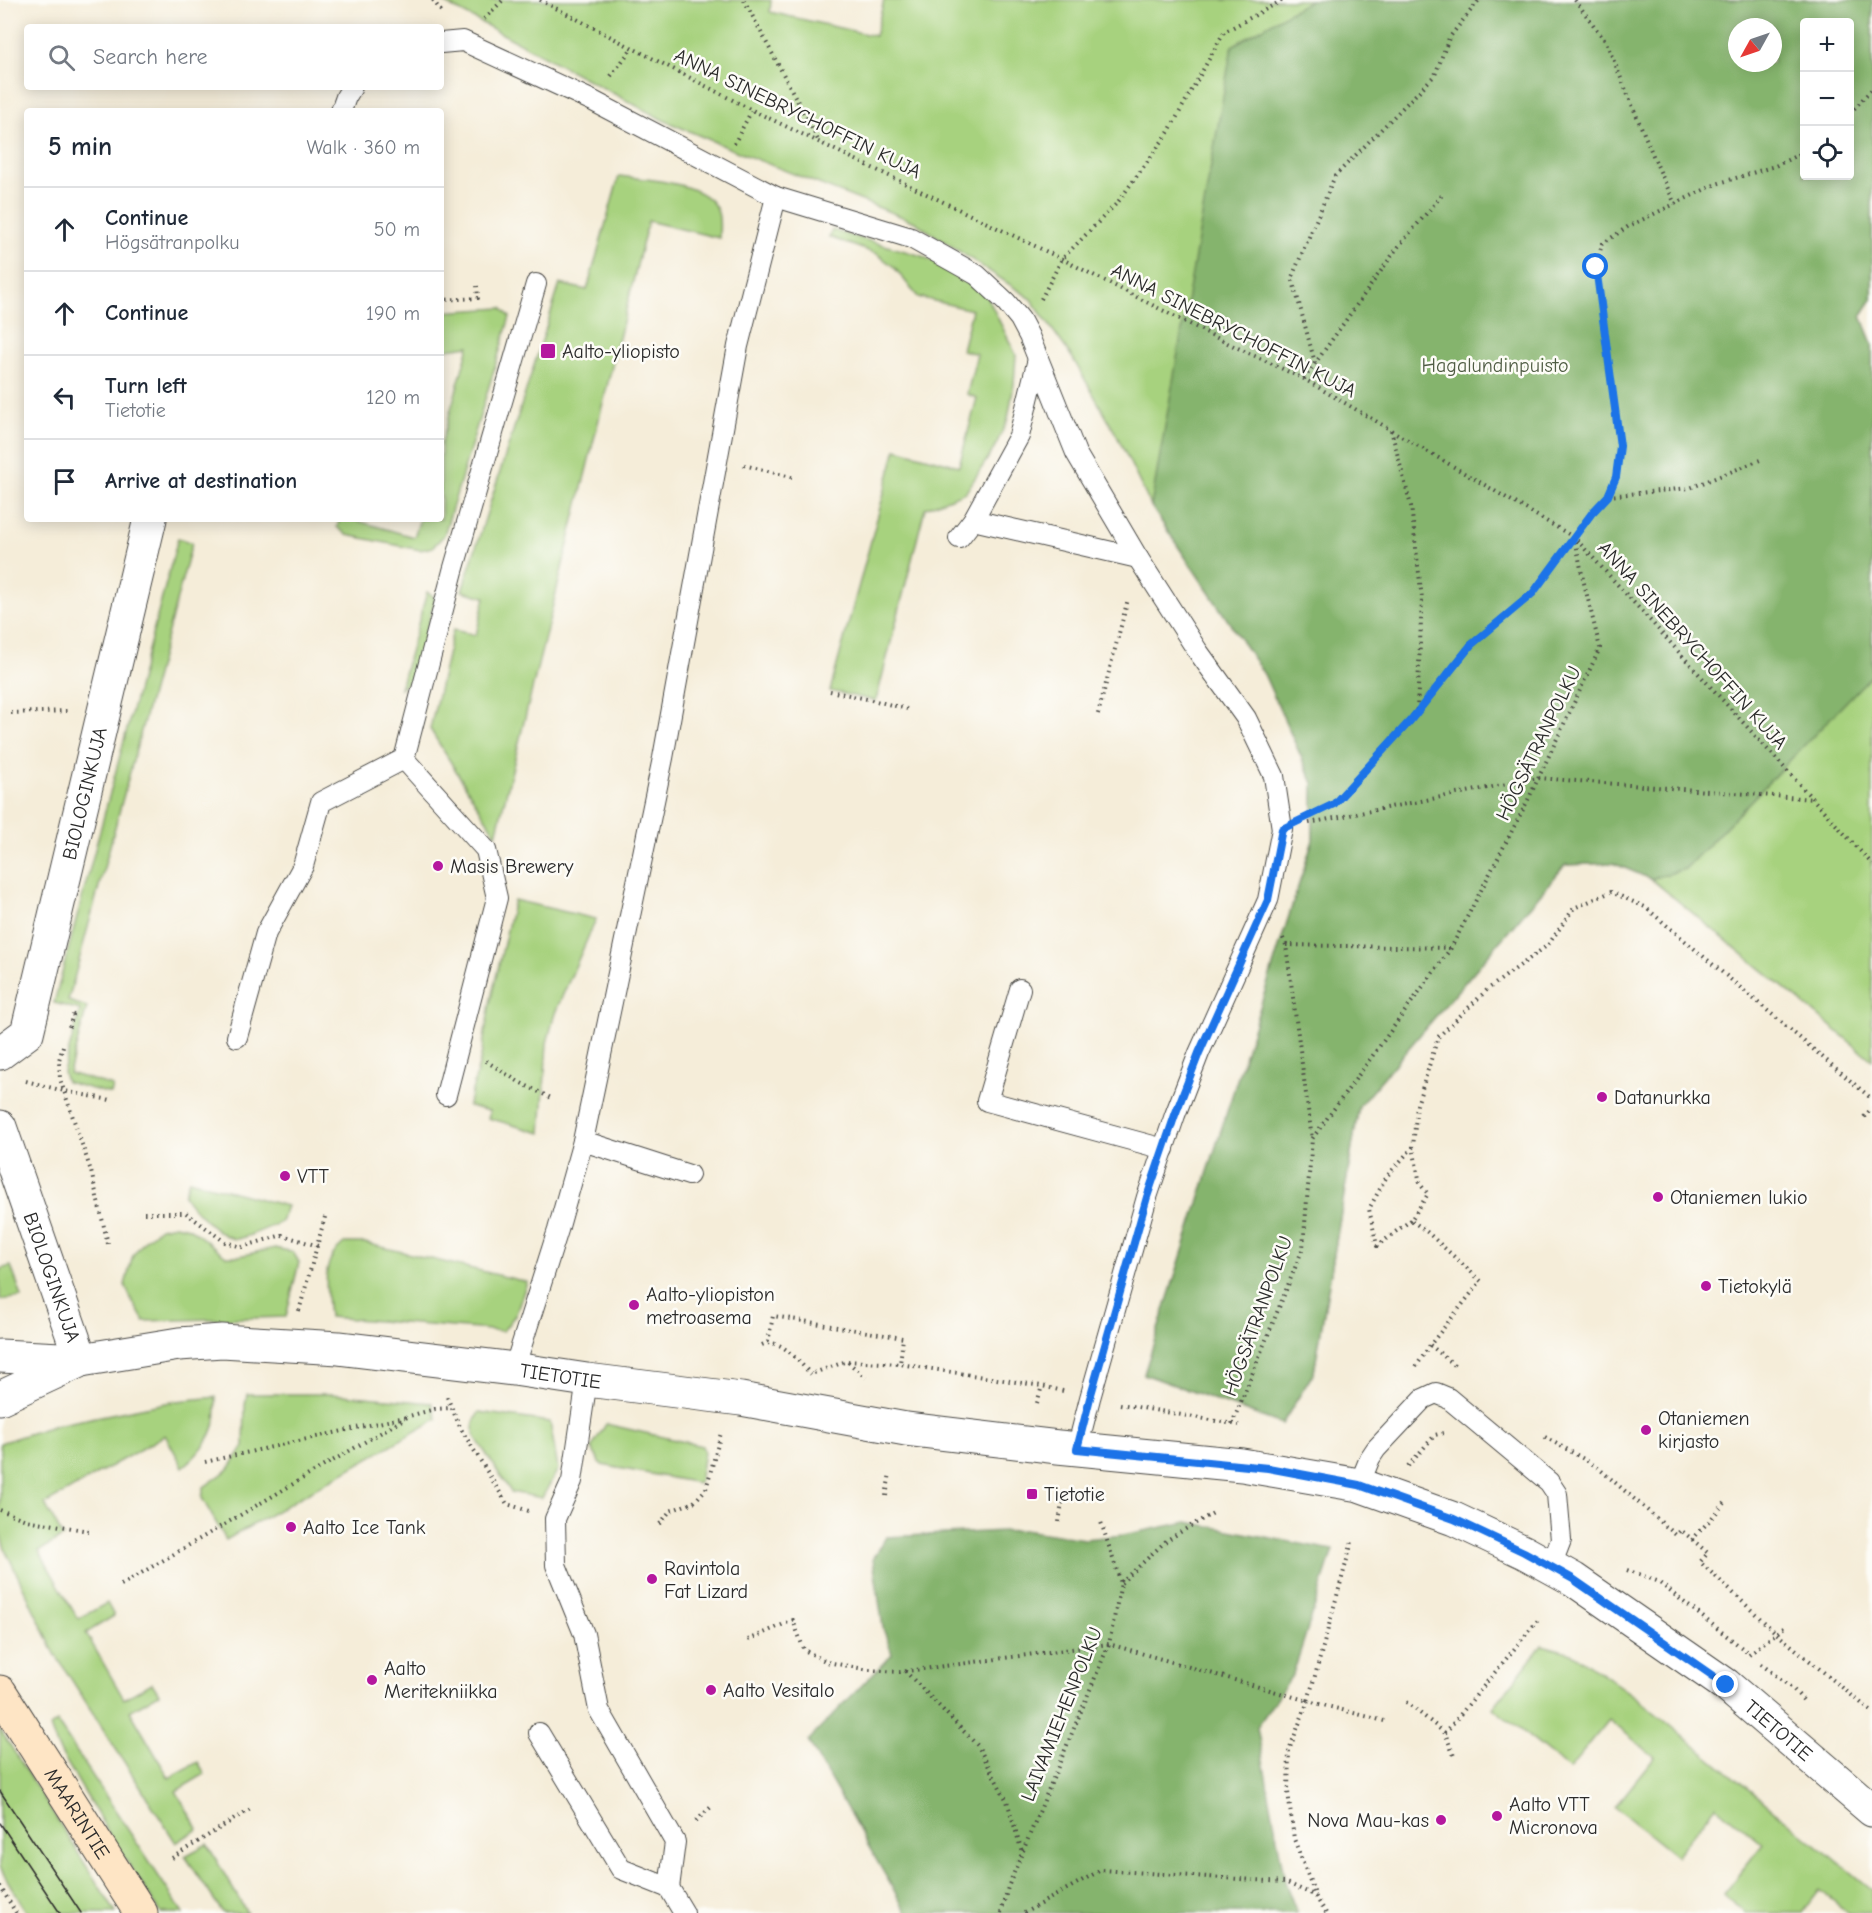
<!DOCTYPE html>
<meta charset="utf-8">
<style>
body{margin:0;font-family:"Comic Neue",sans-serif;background:#f2f2f3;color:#1f2937}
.controls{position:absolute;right:18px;top:18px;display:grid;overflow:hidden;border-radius:6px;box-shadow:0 3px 15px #0003}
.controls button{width:54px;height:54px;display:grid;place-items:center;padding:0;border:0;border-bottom:2px solid #e0e1e3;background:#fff;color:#1f2937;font:30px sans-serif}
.compass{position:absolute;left:1728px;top:18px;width:54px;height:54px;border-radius:50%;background:#fff;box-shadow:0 3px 15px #0003;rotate:230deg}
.stop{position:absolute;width:18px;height:18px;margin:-14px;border:4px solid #1a73e8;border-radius:50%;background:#fff}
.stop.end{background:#1a73e8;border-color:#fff;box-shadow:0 2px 6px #0008}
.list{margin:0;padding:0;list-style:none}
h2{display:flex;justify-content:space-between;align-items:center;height:78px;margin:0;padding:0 24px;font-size:26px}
h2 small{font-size:20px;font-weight:400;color:#747a83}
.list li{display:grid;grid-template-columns:39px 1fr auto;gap:18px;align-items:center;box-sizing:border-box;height:84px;padding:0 24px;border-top:2px solid #e0e1e3}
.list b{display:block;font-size:22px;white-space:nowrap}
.list p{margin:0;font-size:20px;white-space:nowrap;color:#747a83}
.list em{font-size:20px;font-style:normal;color:#747a83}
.icon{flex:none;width:33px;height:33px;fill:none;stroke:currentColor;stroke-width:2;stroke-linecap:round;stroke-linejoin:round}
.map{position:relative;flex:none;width:1872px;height:1913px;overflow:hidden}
.search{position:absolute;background:#fff;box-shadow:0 3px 15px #0003;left:24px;top:24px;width:420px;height:66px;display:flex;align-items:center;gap:15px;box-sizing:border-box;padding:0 21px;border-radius:6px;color:#747a83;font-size:22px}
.panel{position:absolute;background:#fff;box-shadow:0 3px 15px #0003;left:24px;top:108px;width:420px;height:414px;border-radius:6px}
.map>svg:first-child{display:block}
.green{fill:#a7d27e;stroke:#697e54;stroke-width:1.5;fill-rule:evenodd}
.forest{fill:#85b46d;stroke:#58704c;stroke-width:1.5;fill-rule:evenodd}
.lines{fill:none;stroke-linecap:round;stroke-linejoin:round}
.lane-casing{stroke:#494845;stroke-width:22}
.street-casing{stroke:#494845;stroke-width:35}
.secondary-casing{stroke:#494845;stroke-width:35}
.path{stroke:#494845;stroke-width:4;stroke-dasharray:1.5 4.5;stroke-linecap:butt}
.lane{stroke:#fff;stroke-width:20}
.street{stroke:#fff;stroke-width:33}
.secondary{stroke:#fee5c5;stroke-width:33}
.tram{stroke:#2b2b2b;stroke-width:1.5}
.route{stroke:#1a73e8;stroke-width:8}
.poi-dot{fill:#b5179e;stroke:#fdfcf7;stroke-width:2}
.labels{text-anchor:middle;stroke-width:5;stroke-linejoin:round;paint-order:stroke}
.street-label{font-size:20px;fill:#2b2b2b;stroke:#fdfcf7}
.poi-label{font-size:20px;fill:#2b2b2b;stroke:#fdfcf7;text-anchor:start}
.park-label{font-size:20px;fill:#505d44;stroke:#fdfcf7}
</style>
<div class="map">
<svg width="1872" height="1913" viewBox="0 0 1872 1913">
<rect width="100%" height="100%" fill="#fdfcf7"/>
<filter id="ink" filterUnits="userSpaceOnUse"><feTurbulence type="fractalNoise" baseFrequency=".0167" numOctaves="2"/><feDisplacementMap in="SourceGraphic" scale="12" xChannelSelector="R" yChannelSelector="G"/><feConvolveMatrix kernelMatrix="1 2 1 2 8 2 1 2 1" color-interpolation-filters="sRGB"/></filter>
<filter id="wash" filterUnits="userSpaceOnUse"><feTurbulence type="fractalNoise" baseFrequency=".008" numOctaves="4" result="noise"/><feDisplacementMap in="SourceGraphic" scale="24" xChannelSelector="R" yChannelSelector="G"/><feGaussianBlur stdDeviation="1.35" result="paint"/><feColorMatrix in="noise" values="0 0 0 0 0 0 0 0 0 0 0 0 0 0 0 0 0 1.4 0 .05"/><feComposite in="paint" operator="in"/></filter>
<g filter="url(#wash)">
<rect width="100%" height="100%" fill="#f5edd9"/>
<!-- green -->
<g class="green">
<path d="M439,0h332l-1,12 105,24 9,-36h988v299l-11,17 11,28v716l-221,-181 -38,-16 -48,2 -206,241 -45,266 -32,52 -138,-50 169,-534v-57l-49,-109 -113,-168 -35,-72 -44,-77 -42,-59 -115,-76 -172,-68 -80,-34zM1804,22h46v154h-46zM1737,27h36v36h-36z"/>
<path d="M619,176c27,4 86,5 98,34 4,8 2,19 2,28l-71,-17 -152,614 -66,-106 23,-99 23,5 9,-38 -23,-6 98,-307 27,6z"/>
<path d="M832,230l90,26 39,18 27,24 28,57 -2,29 -6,35 -14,30 -28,43 -41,16 -49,193 -46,-10 66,-242 63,17 18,-68 -10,-4 10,-40 -15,-4 10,-40 -54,-13 -24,-30 -17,-13 -48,-17z"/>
<path d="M502,308l8,9 -66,218 -11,12 -13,3 -73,-15 -10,-8 3,-8h11l63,18 6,-18h21v-75l28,-98 -28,4v-38z"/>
<path d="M178,538l14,5 -124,458 19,6 -18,66 44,13 -2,8 -45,-12 -3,-10 17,-62 -26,-7z"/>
<path d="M427,592l5,3 3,4 -21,77 -7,8 -7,4z"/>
<path d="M514,900l82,19 -41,94 -8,30 -6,90 -53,-15 2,-7 -22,-5 13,-49 9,-54z"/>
<path d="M189,1180l98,26 -6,16c-9,4 -37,17 -46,17 -15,-2 -44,-31 -51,-44z"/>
<path d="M175,1225l14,3 37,28h13l36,-8 18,4 6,10 -13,55 -142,4 -13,-22 -6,-14 8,-30 12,-15 15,-12z"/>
<path d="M344,1243h21l162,39 -11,32 -13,17 -174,-14c-2,-28 -10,-55 15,-74z"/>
<path d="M11,1266l11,31 -22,3v-31z"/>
<path d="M247,1394h84l101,9 5,16 -211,121 -24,-42 2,-11 25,-18 15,-23 1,-41z"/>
<path d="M216,1397c0,8 0,17 -1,25 -3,17 -19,35 -32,45l-18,-32 -120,69 18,33 -24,14 39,68 29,-16 7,13 -28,17 38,66 28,-16 7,11 -29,17 39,67 29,-16 7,12 -29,17 22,38 -22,14 -121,-189 -50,-105 -5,-16v-90l56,-18 120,-24z"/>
<path d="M479,1412l71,10 8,47 -16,29 -31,-6 -37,-57v-13z"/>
<path d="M606,1424l96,22 2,6 -5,31 -97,-18 -11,-17z"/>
<path d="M1542,1645l30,8 66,46 234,191v23h-24l-28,-23 -18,23h-56l-23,-19 40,-50 -47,-38 -40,50 -61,-49 40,-50 -46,-37 -40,49 -76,-61z"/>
<path d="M57,1722l126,191h-22l-44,-66 -60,-101 -7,-19z"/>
<path d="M0,1729l116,184h-89l-27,-45z"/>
<path d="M207,1844l40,69h-24l-38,-57z"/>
</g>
<!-- forest -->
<g class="forest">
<path d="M1310,0h562v299l-11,17 11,28v331l-187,194 -34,10 -38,-16 -48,2 -206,241 -45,266 -32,52 -138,-50 169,-534v-57l-49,-109 -113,-168 81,-460zM1804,22h46v154h-46zM1737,27h36v36h-36z"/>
<path d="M1187,1522l146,28 -40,124 -36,53 28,155 12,31h-390l-99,-172 84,-87 -9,-26 -10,-69 13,-22 137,-7 62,9 38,-4z"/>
</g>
</g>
<g filter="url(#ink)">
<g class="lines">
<defs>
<g id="lane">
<path d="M441,43l22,-2 130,60 183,96 135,41 66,37 29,27 14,17 9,17 47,117 62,105 59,92 49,68 28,58 8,53 -14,71 -69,153 -24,62 -28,82 -57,201 -13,51"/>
<path d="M341,111l5,-14 6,-10"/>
<path d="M973,520l165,38"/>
<path d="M959,538l14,-18 46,-84 19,-77"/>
<path d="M404,759l82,91 11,48 -51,197"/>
<path d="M1020,989l-33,112 177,48"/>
<path d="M237,1037l29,-104 37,-67 18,-64 83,-43 49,-188 83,-287"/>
<path d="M689,1175l-106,-34 80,-383 75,-412 38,-149"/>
<path d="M514,1369l44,-139 25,-89"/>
<path d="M1359,1485l11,-27 6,-9 47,-50 13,-6 12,5 101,84 8,12 4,46 -10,26"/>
<path d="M539,1733l82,136 48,19 6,-46 -76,-132 -15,-76 -28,-69 -1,-46 17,-38 15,-101"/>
<path d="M669,1888l15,25"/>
</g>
<g id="street">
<path id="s1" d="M0,1053l27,-20 123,-514"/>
<path id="s2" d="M0,1127l81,233"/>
<path id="s3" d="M0,1356l81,4 98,-16 43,-3 117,7 175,21 73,11 154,19 165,30 152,18 184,18 117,20 95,34 70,33 49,27 153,106 146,125"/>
<path d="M0,1398l77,-36"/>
</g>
<g id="secondary">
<path id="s4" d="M0,1692l141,221"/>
</g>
</defs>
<!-- lane casing -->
<use href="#lane" class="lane-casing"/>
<!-- street casing -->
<use href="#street" class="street-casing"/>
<!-- secondary casing -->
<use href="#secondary" class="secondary-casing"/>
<!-- path -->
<g class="path">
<path d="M433,0l10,14"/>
<path d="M540,0l212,110 310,149 161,82 81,38 271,159 297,326"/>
<path d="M744,0l74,140"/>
<path d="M1575,0l31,42 51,123 18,39"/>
<path d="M484,19l19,-19"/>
<path d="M611,76l21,-28"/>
<path d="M1850,113l22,-24"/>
<path d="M734,144l18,-34"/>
<path d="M1041,299l21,-40 56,-57 50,-69 56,-101 59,-32"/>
<path d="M441,300l37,-2 -1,-12"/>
<path d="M1315,363l-23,-86 43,-101 100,-101 14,-37 30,-38"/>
<path d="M1304,379l94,-132 45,-53"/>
<path d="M1391,430l20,76 11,93 -5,111"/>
<path d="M744,465l51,13"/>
<path d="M1608,496l82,-8 70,-28"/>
<path d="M830,691l46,10 31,8"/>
<path d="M11,713l56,-2"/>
<path d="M1098,714l30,-115"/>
<path d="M1310,815l24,-11 76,-83 61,-76 62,-52 59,-80 16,-17 8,-19 4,-31 -24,-179 6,-23 27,-18 87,-42 59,-18 29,-14"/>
<path d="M1309,823l229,-45 275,21"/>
<path d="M1283,938l3,7 26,194"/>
<path d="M1286,945l165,3"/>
<path d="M69,1027l4,-12 -4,-2"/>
<path d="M63,1046l-4,14 1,19 31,92 17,73"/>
<path d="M486,1061l33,21 34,17"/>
<path d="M26,1081l38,10 46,9"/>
<path d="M1864,1117l8,-9"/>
<path d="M144,1213h42l39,29 17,5 40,-12 36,11"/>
<path d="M1411,1220l-34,26 -8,-37 18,-33 26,-29"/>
<path d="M299,1311l26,-94"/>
<path d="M768,1342l5,-26 130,22 -3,26"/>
<path d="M762,1345c19,-9 36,17 49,29"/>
<path d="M1430,1345l27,22"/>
<path d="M848,1362l18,16"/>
<path d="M1416,1367l14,-22 51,-64 -54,-49 -16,-12 17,-26 -8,-10 -7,-37 4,-42 21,-68 50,-48 60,-44 26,-37 37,-16 34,15 227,192"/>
<path d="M814,1373l33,-12 53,3 142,22 21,5"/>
<path d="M447,1397l14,32 46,75 22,7"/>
<path d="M1037,1403l5,-17"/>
<path d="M1120,1404l119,21"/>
<path d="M1232,1424l71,-176 9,-109 139,-191 76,-146 73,-154 -17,-69 -8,-41"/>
<path d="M1545,1437l51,29 80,69 5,-5 27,23 -8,9 76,71 96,79"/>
<path d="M205,1462l200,-45"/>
<path d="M1408,1466l27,-31 8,-2"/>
<path d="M886,1496l4,-23"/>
<path d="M0,1510l26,10 63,11"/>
<path d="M1059,1522l4,-25"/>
<path d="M660,1524l10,-13 24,-9 12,-13 15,-56"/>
<path d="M1692,1540l33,-37"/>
<path d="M1627,1570l30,11 89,70"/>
<path d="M1121,1583l46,-43 46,-27"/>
<path d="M121,1585l288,-169 26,-7 16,-1"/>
<path d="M748,1640l45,-20 11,30 23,12 42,8 31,2 209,-28 199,57 45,-163"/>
<path d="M1749,1654l37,-28"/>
<path d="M1761,1664l32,25 10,11"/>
<path d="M905,1671l73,75 29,55 15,51"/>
<path d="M1406,1702l39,31 9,23"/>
<path d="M1445,1733l93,-113"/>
<path d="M696,1821l15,-14"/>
<path d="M172,1858l80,-50"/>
<path d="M0,1886l16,27"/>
<path d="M1001,1913l7,-26 101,-243 12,-61 -20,-61"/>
<path d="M1024,1913l77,-43 184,12 31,14"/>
<path d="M1326,1913l-10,-16 -22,-58 -6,-47 1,-42 19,-49 80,21"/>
</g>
<!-- lane -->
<use href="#lane" class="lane"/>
<!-- street -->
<use href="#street" class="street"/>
<!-- secondary -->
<use href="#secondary" class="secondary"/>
<!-- tram -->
<g class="tram">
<path d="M0,1791l81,122"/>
<path d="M0,1823l60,90"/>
</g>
</g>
</g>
<g class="lines" filter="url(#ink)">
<!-- route -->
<path class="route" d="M1596,267l24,179 -4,31 -8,19 -16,17 -59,80 -62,52 -61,76 -76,83 -52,25 -14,71 -69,153 -24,62 -28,82 -57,201 -13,51 191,19 91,17 95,34 70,33 49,27 153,106"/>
</g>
<!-- markers -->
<g class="poi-dot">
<rect x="540" y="343" width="16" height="16" rx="3"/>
<circle cx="438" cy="866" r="6"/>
<circle cx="1602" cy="1097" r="6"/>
<circle cx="285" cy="1176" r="6"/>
<circle cx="1658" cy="1197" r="6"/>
<circle cx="1706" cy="1286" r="6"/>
<circle cx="634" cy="1305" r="6"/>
<circle cx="1646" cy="1430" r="6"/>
<rect x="1026" y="1488" width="12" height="12" rx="3"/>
<circle cx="291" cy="1527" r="6"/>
<circle cx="652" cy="1579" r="6"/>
<circle cx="372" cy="1680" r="6"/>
<circle cx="711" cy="1690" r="6"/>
<circle cx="1497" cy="1816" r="6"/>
<circle cx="1441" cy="1820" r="6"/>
</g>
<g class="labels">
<!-- street labels -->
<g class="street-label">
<text transform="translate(798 113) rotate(26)" y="7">ANNA SINEBRYCHOFFIN KUJA</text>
<text transform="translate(1234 330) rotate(27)" y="7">ANNA SINEBRYCHOFFIN KUJA</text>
<text transform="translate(1693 645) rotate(48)" y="7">ANNA SINEBRYCHOFFIN KUJA</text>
<text transform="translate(1538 743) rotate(-64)" y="7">HÖGSÄTRANPOLKU</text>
<text dy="7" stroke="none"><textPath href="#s1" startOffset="280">BIOLOGINKUJA</textPath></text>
<text dy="7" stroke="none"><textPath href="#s2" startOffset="159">BIOLOGINKUJA</textPath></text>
<text transform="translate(1257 1316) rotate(-70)" y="7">HÖGSÄTRANPOLKU</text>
<text dy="7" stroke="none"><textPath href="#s3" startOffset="564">TIETOTIE</textPath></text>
<text transform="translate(1061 1714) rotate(-68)" y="7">LAIVAMIEHENPOLKU</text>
<text dy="7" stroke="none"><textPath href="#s3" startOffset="1860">TIETOTIE</textPath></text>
<text dy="7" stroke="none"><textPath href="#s4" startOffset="144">MAARINTIE</textPath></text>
</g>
<!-- poi labels -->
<g class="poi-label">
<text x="562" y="358">Aalto-yliopisto</text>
<text x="450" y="873">Masis Brewery</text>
<text x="1614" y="1104">Datanurkka</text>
<text x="297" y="1183">VTT</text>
<text x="1670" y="1204">Otaniemen lukio</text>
<text x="1718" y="1293">Tietokylä</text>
<text x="646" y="1301">Aalto-yliopiston<tspan x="646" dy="23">metroasema</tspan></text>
<text x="1658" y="1425">Otaniemen<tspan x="1658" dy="23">kirjasto</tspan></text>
<text x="1044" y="1501">Tietotie</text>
<text x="303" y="1534">Aalto Ice Tank</text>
<text x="664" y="1575">Ravintola<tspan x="664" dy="23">Fat Lizard</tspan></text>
<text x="384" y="1675">Aalto<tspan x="384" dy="23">Meritekniikka</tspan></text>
<text x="723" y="1697">Aalto Vesitalo</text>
<text x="1509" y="1811">Aalto VTT<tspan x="1509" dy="23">Micronova</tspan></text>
<text x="1429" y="1827" text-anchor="end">Nova Mau-kas</text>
</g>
<!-- park labels -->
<g class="park-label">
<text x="1495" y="372">Hagalundinpuisto</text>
</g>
</g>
</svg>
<div class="controls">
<button>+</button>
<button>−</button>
<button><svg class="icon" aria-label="locate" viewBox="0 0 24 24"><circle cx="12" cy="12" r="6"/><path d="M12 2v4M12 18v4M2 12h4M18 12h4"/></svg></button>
</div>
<svg class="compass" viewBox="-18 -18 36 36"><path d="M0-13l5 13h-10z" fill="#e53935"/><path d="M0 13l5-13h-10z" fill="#747a83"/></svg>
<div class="stop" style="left:1596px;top:267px"></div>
<div class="stop end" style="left:1726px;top:1685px"></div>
<div class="search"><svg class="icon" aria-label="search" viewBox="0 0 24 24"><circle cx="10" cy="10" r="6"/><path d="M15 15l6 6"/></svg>Search here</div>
<section class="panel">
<h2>5 min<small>Walk · 360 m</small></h2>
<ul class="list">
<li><svg class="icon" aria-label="ahead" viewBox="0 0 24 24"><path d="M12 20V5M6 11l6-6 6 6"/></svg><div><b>Continue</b><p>Högsätranpolku</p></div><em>50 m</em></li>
<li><svg class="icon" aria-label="ahead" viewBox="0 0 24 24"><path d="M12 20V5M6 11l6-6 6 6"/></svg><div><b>Continue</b></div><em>190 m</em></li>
<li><svg class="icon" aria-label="left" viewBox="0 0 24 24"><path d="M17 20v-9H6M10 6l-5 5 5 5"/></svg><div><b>Turn left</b><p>Tietotie</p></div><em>120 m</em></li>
<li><svg class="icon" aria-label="arrive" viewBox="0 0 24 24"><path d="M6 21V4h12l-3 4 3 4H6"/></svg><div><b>Arrive at destination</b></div></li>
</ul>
</section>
</div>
